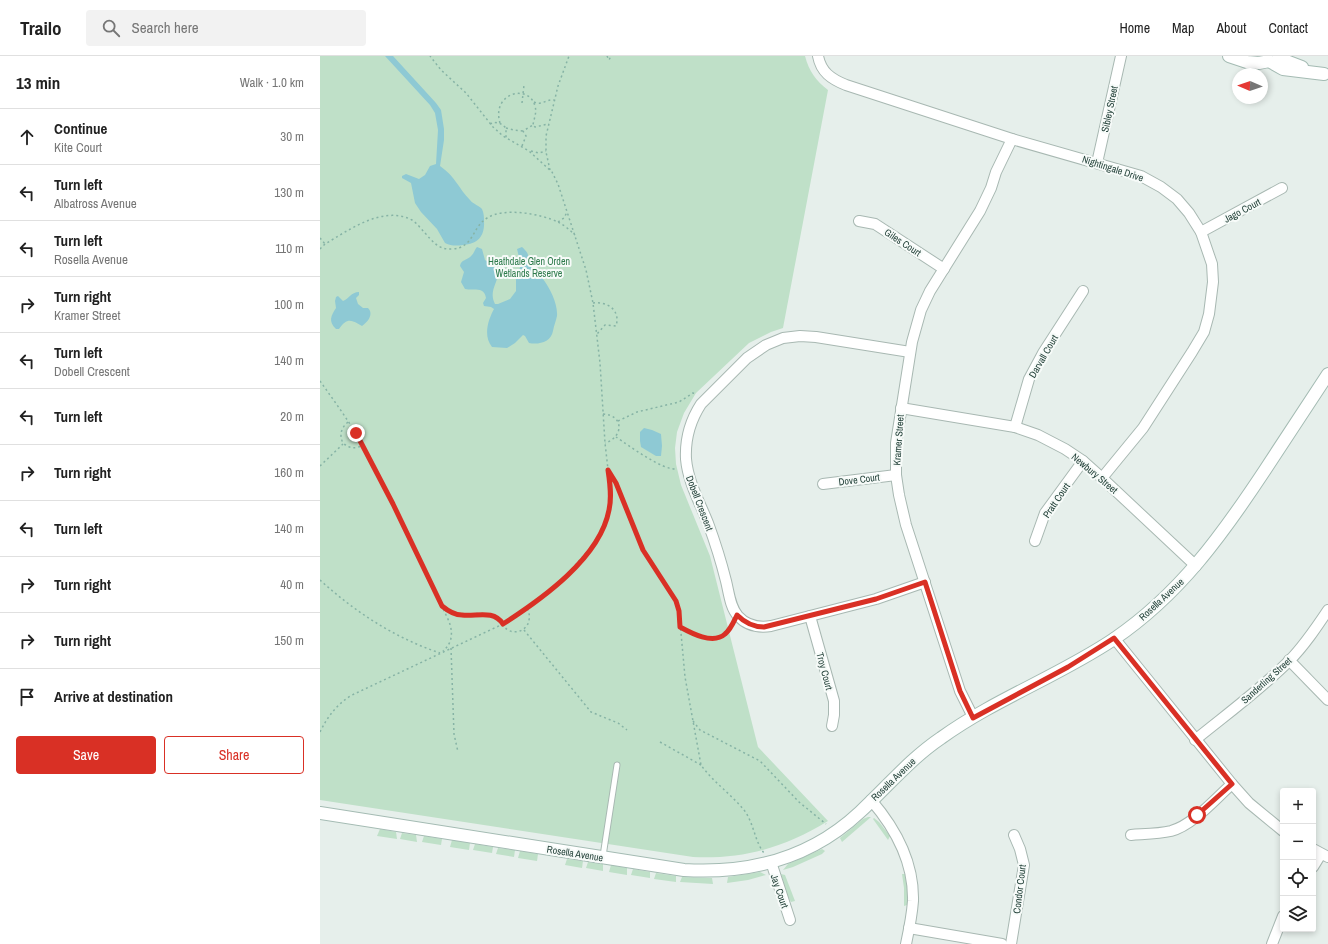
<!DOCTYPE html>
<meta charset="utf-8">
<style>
body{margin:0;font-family:"Archivo Narrow",sans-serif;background:#f2f2f2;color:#222}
.controls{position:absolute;right:12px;bottom:12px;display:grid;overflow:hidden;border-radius:4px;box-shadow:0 2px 6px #0003}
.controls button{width:36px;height:36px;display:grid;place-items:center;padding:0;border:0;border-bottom:1px solid #e0e0e0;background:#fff;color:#222;font:20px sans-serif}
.compass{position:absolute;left:912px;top:12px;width:36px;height:36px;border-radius:50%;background:#fff;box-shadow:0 2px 6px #0003;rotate:272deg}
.stop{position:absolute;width:12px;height:12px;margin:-9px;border:3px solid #d93025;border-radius:50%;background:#fff}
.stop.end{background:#d93025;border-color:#fff;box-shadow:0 1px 4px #0008}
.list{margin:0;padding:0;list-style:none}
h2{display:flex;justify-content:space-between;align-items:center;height:52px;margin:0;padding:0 16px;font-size:17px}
h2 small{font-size:13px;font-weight:400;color:#767676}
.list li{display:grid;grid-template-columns:26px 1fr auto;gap:12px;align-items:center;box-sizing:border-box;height:56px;padding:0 16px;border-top:1px solid #e0e0e0}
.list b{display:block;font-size:15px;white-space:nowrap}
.list p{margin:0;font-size:13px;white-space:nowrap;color:#767676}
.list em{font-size:13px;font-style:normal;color:#767676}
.actions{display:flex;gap:8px;padding:12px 16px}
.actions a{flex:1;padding:9px 0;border:1px solid #d93025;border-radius:4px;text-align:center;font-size:14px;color:#d93025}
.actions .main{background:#d93025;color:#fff}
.icon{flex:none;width:22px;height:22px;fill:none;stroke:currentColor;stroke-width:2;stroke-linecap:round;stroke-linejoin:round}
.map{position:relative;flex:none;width:1008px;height:888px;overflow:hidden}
header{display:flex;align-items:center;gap:24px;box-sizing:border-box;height:56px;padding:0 20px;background:#fff;border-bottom:1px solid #e0e0e0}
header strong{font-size:19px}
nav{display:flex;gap:22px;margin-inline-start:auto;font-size:14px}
.search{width:280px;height:36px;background:#f2f2f2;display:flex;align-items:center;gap:10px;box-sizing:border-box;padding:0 14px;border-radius:4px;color:#767676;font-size:15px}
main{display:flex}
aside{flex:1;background:#fff}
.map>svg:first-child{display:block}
.green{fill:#bfe0c8}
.water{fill:#8ec9d4}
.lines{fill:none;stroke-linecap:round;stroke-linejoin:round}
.lane-casing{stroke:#a8b8b2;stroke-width:7}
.street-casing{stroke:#a8b8b2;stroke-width:12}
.secondary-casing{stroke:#a4bbb3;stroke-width:14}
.path{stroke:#86b3a5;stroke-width:1.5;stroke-dasharray:2 3;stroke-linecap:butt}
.lane{stroke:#fff;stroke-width:5}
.street{stroke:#fff;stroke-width:10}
.secondary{stroke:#fff;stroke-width:12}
.route{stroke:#d93025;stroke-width:5}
.labels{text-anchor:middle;stroke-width:4;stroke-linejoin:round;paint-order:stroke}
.street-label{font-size:10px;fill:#24423a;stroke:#f7fbf9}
.park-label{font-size:10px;fill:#2d7a4b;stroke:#f7fbf9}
</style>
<header>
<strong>Trailo</strong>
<div class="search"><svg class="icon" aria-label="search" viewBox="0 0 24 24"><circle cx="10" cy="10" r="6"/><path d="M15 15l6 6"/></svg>Search here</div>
<nav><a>Home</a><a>Map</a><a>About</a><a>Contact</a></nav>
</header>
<main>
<aside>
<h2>13 min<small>Walk · 1.0 km</small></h2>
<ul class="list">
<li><svg class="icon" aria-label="ahead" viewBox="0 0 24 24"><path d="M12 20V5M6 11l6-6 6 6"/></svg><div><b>Continue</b><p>Kite Court</p></div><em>30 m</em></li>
<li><svg class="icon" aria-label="left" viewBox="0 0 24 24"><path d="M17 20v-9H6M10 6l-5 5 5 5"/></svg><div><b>Turn left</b><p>Albatross Avenue</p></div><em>130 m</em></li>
<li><svg class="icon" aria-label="left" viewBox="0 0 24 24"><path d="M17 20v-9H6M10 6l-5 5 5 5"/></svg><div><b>Turn left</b><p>Rosella Avenue</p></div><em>110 m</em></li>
<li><svg class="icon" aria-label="right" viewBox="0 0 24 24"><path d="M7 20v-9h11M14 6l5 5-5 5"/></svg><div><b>Turn right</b><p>Kramer Street</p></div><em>100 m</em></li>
<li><svg class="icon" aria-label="left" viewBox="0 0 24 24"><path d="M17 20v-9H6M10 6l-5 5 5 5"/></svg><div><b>Turn left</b><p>Dobell Crescent</p></div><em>140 m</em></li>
<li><svg class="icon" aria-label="left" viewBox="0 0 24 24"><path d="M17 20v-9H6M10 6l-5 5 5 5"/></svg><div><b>Turn left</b></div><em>20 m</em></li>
<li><svg class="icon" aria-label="right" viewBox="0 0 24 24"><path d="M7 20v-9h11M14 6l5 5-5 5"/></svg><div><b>Turn right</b></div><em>160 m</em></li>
<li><svg class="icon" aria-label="left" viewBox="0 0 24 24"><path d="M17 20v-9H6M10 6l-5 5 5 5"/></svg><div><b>Turn left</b></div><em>140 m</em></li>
<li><svg class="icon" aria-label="right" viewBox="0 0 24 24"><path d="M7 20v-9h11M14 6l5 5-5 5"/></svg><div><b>Turn right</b></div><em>40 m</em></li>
<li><svg class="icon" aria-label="right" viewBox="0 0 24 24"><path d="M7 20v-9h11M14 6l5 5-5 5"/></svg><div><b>Turn right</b></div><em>150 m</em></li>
<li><svg class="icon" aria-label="arrive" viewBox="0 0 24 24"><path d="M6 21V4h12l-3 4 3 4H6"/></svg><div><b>Arrive at destination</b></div></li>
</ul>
<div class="actions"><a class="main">Save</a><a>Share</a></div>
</aside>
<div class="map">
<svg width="1008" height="888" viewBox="0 0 1008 888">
<rect width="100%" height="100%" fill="#e6efeb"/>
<!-- green -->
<g class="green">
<path d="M0,0h485c4,15 11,25 23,34l-45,238 -12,4 -22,11 -53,50 -12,20 -7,19 -2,16 1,16 5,21 29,71 48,191 70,74c-44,27 -84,38 -135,36l-373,-57z"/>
<path d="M548,761h3l-29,25 -2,-4 23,-19z"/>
<path d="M554,762l5,4 11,14 -2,4 -15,-21z"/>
<path d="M60,773l16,3 1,7 -20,-3z"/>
<path d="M82,777l14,2 1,7 -17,-3z"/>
<path d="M104,780l18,3 -1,6 -19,-3z"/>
<path d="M132,784l18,3 -1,7 -19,-3z"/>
<path d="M155,788l18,3 -1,6 -19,-3z"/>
<path d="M178,792l17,2 -1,7 -18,-3z"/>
<path d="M502,793l3,2 -3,3 -29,13 -10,3 5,-6z"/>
<path d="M200,795l18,3 -1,7 -19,-3z"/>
<path d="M247,803l16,2 -1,7 -17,-3z"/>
<path d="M268,806l15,2v7l-17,-3z"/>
<path d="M291,809l16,3v7l-18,-3z"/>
<path d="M313,813l17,3v6l-19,-3z"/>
<path d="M440,816l6,3 -18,5 -21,3 1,-6z"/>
<path d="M336,817l20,3v6l-22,-3z"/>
<path d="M461,818l4,1 10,26 -4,1 -4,-7z"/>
<path d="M582,818h3l3,16 -1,15 -3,1v-18z"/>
<path d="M362,821l30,1 1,6 -33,-2z"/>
</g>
<!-- water -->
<g class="water">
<path d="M65,0h8l43,47 5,7 3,19v11l-4,26c16,11 18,22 30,34 3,4 10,6 12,9 2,4 2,9 2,12 1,16 -7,23 -21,24 -7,1 -12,1 -18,-2l-8,-14 -16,-17 -6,-9 -4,-20 -9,-5v-2l4,-2 13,5 6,-4 5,-9 6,-2 2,-34 -3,-17 -5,-8z"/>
<path d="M157,191l5,2 3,11c27,16 0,25 10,44h3l12,-5 6,-8v-13l5,-13 -4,-16 5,-2c10,9 4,9 8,19 3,5 9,9 13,13 7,9 15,25 14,37 -1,5 -3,9 -4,15 -2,11 -14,14 -24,12l-4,-7 -2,-1 -8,8 -8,5 -15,-1c-9,-11 -4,-27 2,-38l-3,-2 -7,-1 -1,-3 3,-5c-2,-12 -12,-7 -21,-9l-4,-7 3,-10 -4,-6c1,-7 7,-5 12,-11 2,-2 3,-6 5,-8z"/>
<path d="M39,236v3l-3,3 2,6 5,4h5c6,6 0,14 -6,18 -10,-6 -15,-9 -23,3h-3c-8,-8 -5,-13 0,-21l-1,-7 1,-4 2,-1 5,5c6,-2 8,-9 16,-9z"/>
<path d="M324,372l8,2 9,4 1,12 -1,10h-5l-15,-9 -1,-6v-9z"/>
</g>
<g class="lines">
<defs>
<path id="lane" d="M283,800l14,-91"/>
<g id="street">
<path d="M498,0c3,16 13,23 28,29l166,54 129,37 20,11 16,12 12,14 12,19 11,32 1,18 -4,32 -5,18 -12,20 -49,76 -41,50"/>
<path d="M777,107l24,-107"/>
<path d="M539,165l16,3 69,45"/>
<path d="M881,176l81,-44"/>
<path d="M590,296l-94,-15 -16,-1 -17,2 -17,7 -19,13 -46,46c-11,17 -16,35 -15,55 2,23 14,44 22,64 7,19 13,38 18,58 3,12 4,26 12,35 9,10 20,12 33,10l105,-27 49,-17"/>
<path d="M581,352l114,19 23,8 27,14 18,12 19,17 94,88"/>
<path d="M695,371l14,-48 14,-26 40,-62"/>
<path d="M503,428l73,-9"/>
<path d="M715,485l10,-28 38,-52"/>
<path d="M490,560l24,85v14l-2,11"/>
<path d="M794,582l118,146 17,19 34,28"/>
<path d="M969,604l39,40"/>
<path d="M653,661l-13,-26 -54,-166 -7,-30 -3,-20v-32l16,-101 9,-32 9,-19 50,-80 11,-23 5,-16 16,-33"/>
<path d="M875,684c32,-26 65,-50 94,-79 15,-15 27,-33 39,-51"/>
<path d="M551,744c25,29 43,63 42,101 -1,14 -4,29 -7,43"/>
<path d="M811,779c13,-1 27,-1 40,-4 22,-6 43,-31 61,-47"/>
<path d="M993,793l15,8"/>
<path d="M451,806l19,58"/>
<path d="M993,811l8,-13"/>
<path d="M589,872l93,16"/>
<path d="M691,888l13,-79 -4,-16 -6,-14"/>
<path d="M952,888l11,-28"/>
</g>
<g id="secondary">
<path d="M909,0l18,6 12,1 10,-2 14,8 41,5"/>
<path d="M959,0l7,5 16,6"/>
<path d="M0,757l364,57c65,4 127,-12 176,-58 27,-25 50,-53 81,-74 54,-39 118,-62 173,-99 66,-45 108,-104 151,-169 21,-32 42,-64 63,-96"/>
</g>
</defs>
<!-- lane casing -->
<use href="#lane" class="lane-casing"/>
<!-- street casing -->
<use href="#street" class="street-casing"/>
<!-- secondary casing -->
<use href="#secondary" class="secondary-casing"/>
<!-- path -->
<g class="path">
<path d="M287,0l2,4 2,-4"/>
<path d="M214,46c8,4 12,-3 20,-2"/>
<path d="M202,47l2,-18"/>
<path d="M180,67c-9,-30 29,-40 35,-17 2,7 -1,12 -2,19"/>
<path d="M170,68c7,-3 11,-1 16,4v10"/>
<path d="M186,72l8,2 9,1"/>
<path d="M202,90l4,-10 -3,-5 10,-6 2,2 13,-3"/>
<path d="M211,95l8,2 7,-2"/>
<path d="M230,114l-4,-18v-16l12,-50 11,-30"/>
<path d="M238,166l6,-4 3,-6"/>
<path d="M0,182l5,6"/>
<path d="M0,193l5,-5c24,-14 58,-39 87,-24 5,3 9,9 13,13 8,9 14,17 27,16 22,-1 20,-22 35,-31 17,-11 54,-4 71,4 6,3 12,8 17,13"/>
<path d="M273,247c14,-2 28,7 23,23l-11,-1 -8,9"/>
<path d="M0,325c15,21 31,43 44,66 30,55 56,113 83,170 6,12 7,25 -4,34"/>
<path d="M283,358c21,1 21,23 2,29"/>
<path d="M298,365l19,-9 42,-10 14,-9 3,1"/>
<path d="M28,366c-7,6 -9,13 -5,21 7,6 13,6 20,2"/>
<path d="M296,381c12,8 47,34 61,32"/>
<path d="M0,410l23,-22"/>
<path d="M289,415c15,25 21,54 35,79 11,22 28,38 35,61l6,66 16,88c12,17 30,29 43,45 10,13 10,30 20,43"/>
<path d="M0,524c35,32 75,58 120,73"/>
<path d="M123,551c18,14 26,4 44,7 15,3 12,10 21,16 9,5 20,-1 21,-10 1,-4 0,-8 -2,-12"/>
<path d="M360,571c11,6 33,18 45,7 3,-2 5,-7 7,-11"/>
<path d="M204,574l67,82 27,11 9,7"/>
<path d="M131,592l3,86 4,18"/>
<path d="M373,665l7,9 60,31 39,41 27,22"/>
<path d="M0,676c8,-16 17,-28 32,-37l151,-71 24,-16 20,-14 15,-14 30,-34 11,-16 7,-21v-22l-5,-44 -5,-80 -7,-60 -7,-33 -28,-86 -6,-12 -23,-21 -26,-15 -10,-9 -27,-34 -25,-23 -11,-14"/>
<path d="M340,686l41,23"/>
</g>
<!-- lane -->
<use href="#lane" class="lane"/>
<!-- street -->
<use href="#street" class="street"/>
<!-- secondary -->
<use href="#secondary" class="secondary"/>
</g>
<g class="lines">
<!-- route -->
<path class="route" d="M36,377l37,71 49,102c6,5 12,9 20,9 14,2 31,-6 41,9 39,-25 97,-66 106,-114 3,-13 1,-27 -1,-40l8,13 27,67 33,51 3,10 1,16c11,6 33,18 45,7 6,-5 9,-13 12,-19 8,8 16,12 27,12l112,-28 49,-17 35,109 13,27 95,-51 46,-29 118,146 -35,31"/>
</g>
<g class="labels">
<!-- street labels -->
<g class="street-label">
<text transform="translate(789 53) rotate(-78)" y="4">Sibley Street</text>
<text transform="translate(793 112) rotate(18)" y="4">Nightingale Drive</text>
<text transform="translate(922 154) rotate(-28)" y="4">Jago Court</text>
<text transform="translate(583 186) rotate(33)" y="4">Giles Court</text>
<text transform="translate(723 300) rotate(-60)" y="4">Darvall Court</text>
<text transform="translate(578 384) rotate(-86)" y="4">Kramer Street</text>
<text transform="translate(775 417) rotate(40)" y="4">Newbury Street</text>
<text transform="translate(539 423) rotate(-7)" y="4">Dove Court</text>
<text transform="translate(736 444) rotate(-56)" y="4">Pratt Court</text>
<text transform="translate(380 447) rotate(69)" y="4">Dobell Crescent</text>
<text transform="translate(841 543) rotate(-43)" y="4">Rosella Avenue</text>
<text transform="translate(505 615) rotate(75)" y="4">Troy Court</text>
<text transform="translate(946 624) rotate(-42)" y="4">Sanderling Street</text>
<text transform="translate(573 723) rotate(-44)" y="4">Rosella Avenue</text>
<text transform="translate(255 797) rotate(9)" y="4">Rosella Avenue</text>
<text transform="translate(699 833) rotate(-83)" y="4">Condor Court</text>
<text transform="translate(460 835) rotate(71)" y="4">Jay Court</text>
</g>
<!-- park labels -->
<g class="park-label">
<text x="209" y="209">Heathdale Glen Orden<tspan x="209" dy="12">Wetlands Reserve</tspan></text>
</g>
</g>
</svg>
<div class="controls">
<button>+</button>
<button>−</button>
<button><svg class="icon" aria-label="locate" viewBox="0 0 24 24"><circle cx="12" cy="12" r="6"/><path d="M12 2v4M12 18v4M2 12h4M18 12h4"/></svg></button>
<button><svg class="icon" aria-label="layers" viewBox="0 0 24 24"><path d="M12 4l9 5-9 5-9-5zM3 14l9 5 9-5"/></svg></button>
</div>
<svg class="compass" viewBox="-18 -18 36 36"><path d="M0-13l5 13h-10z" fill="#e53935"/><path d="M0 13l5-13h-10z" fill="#767676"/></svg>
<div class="stop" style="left:877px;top:759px"></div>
<div class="stop end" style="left:36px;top:377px"></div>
</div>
</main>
